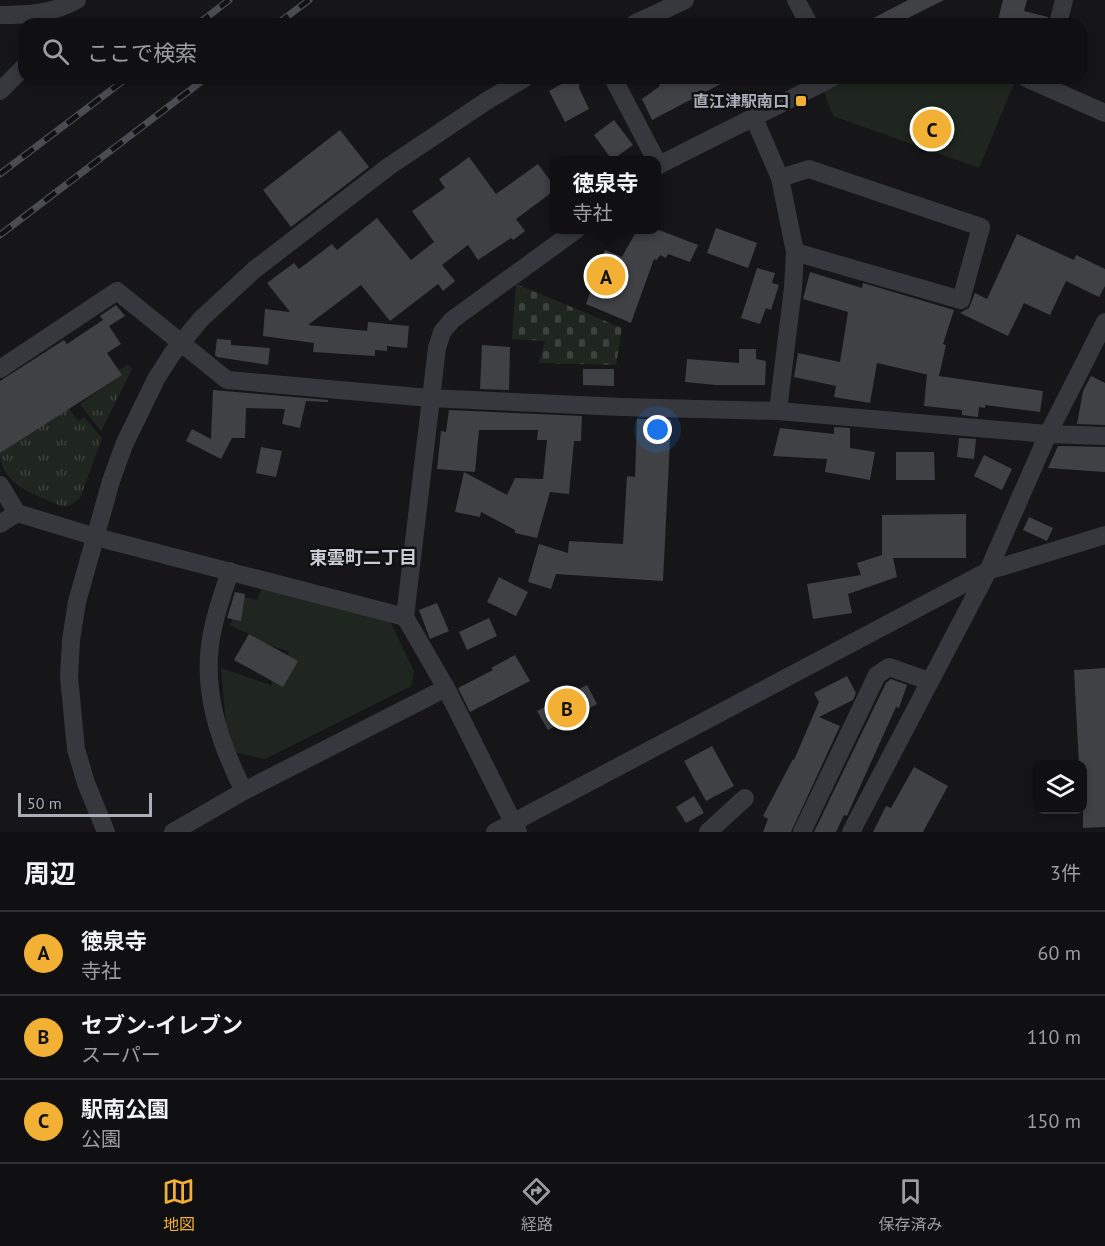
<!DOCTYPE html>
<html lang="ja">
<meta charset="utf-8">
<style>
body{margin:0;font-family:"PT Sans","Noto Sans JP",sans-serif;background:#1e1e20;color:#f1f3f6}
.controls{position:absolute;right:18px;bottom:18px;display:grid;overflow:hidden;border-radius:12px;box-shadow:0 3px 9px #0003}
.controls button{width:54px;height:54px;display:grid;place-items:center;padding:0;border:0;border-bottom:2px solid #303032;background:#101012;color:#f1f3f6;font:30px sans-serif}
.scale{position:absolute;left:18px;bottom:15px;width:134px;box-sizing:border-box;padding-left:6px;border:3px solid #a8adb8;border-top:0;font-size:16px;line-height:21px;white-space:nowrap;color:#a8adb8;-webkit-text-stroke:4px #111113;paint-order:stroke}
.you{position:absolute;left:658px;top:430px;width:21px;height:21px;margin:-15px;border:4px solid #fff;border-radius:50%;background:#1a73e8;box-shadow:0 0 0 9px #1a73e833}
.badge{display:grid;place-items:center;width:39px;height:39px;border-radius:50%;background:#f2b134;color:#111;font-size:20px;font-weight:700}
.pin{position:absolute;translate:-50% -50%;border:3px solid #fff;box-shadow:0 2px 6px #0006}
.popup{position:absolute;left:550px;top:156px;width:111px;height:78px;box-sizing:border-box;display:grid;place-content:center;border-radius:12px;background:#101012;filter:drop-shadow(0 2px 4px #0005);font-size:20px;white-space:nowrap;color:#9c9d9f}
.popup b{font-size:22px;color:#f1f3f6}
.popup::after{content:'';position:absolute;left:50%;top:100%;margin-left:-12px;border:12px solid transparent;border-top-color:#101012}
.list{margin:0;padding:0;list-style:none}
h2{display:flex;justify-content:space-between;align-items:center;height:78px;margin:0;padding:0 24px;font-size:26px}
h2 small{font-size:20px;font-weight:400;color:#9c9d9f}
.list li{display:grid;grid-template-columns:39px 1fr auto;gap:18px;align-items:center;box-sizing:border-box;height:84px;padding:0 24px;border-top:2px solid #303032}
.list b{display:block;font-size:22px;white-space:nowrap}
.list p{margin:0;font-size:20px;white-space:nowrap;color:#9c9d9f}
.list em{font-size:20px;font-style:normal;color:#9c9d9f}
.icon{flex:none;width:33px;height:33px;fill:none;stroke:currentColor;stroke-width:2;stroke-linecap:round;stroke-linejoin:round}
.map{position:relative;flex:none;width:1105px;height:832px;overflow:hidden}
.search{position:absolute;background:#101012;box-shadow:0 3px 9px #0003;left:18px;right:18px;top:18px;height:66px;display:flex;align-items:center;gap:15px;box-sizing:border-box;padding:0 21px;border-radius:18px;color:#9c9d9f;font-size:22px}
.sheet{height:330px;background:#101012}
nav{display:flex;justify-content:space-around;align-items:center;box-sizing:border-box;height:84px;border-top:2px solid #303032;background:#101012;font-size:16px;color:#9c9d9f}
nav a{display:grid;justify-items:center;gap:3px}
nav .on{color:#f2b134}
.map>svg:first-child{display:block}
.grass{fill:url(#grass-tufts)}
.cemetery{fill:url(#cemetery-stones)}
.park{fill:#1e261f}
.building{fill:#404145}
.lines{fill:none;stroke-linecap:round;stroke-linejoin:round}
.minor{stroke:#37383d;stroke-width:18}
.rail-casing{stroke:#4a4c52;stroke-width:7}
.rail{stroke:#111113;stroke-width:4.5;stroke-dasharray:14;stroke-linecap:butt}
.poi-dot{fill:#f2b134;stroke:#111113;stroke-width:2}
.labels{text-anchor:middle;stroke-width:5;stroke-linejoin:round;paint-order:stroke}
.poi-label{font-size:16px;font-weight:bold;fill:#a8adb8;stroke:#111113;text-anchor:end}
.neighbourhood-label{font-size:18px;font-weight:bold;fill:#c9ccd4;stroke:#111113}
</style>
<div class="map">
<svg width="1105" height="832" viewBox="0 0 1105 832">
<defs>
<pattern id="grass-tufts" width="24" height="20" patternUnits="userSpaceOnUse" patternTransform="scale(1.5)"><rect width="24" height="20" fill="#1e261f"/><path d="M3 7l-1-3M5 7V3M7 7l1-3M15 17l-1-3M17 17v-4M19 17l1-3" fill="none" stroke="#3c433d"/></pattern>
<pattern id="cemetery-stones" width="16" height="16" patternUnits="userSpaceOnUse" patternTransform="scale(1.5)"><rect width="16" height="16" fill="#1e261f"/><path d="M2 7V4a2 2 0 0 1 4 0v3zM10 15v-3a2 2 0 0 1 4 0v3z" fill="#3c433d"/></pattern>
</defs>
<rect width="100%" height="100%" fill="#161618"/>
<!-- grass -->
<g class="grass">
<path d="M128,364l4,5 -31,62 -21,-27 41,-29 -3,-4z"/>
<path d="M68,408l10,13 6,-4 18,21 -22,60c-5,4 -9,9 -16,8 -4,0 -10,-3 -14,-5 -22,-8 -50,-21 -50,-48z"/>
</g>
<!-- cemetery -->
<path class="cemetery" d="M516,284l106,44 -6,37 -77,-2 6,-22 -33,-2z"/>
<!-- park -->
<g class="park">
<path d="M851,78h156l8,3 -36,87 -146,-52 -9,-24z"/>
<path d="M263,583l127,38 24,50 -3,15 -146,73 -31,-7 -8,-27 -5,-57 50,17 4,-9 4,1 10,-25 -35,-13 1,-3 -25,-10 10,-30 17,4z"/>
</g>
<!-- building -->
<g class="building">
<path d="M908,0h36l-48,24h-34z"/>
<path d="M1003,0h24l-3,11 24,6 -1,7h-50z"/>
<path d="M572,78h8l-1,10 10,21 -24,13 -16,-31z"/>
<path d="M669,78h63l-80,42 -10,-21 18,-13 -1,-2z"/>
<path d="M614,120l19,25 -21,15 -18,-25z"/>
<path d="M340,130l29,37 -78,60 -28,-37z"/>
<path d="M469,157l27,37 42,-30 17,23v3l-39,29 9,12 -12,9 -2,-2 -33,22 -10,-15 -26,20 13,16 -12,10 -5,-7 -48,37 -29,-36 -53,40 59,6 1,-9 41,4 -2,22 -20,-2v5l-12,-1v6l-62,-4 1,-9 -51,-7 2,-27 25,3 -23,-29 27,-20 5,6 33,-25 5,6 40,-32 34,42 23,-18 -22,-31 33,-23 -6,-9z"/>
<path d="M716,228l41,15 -9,25 -41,-15z"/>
<path d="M637,230h22l39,15 -8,17 -22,-8 -2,4 -6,-3 -3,5 -3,-1 -23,64 -45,-19 19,-54 17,7z"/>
<path d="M1017,234l57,26 2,-5 29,14v17l-6,11 -33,-16 -16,34 -26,-12 -16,33 -48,-23 9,-5 6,-15 12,6z"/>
<path d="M757,268l18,5 -3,10 7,2 -8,25 -5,-2 -6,16 -19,-6z"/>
<path d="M810,272l52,16 1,-5 91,27 -11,34 3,1 -7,31 104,15 -3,21 -55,-7v3l-6,-1 -1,10 -16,-2v-5l-38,-4 3,-32 2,1 -52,-12 -7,40 -36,-6 2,-11 -42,-9 4,-24 42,9 8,-50 -45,-13z"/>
<path d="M116,305l9,11 -16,10 12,18 -14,9 15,22 -122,78v-72l64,-41 3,4 36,-24 -3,-4z"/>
<path d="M217,339l14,1v5l39,3 -2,17 -51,-8 -2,-2z"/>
<path d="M482,345l28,2 -1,43 -29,-1z"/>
<path d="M739,349h17v10l10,2 -1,24h-49l-31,-3 2,-23 52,4z"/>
<path d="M583,369h31v17l-31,-1z"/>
<path d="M1091,376l14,7v42l-28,-1 6,-33z"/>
<path d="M213,390l115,10v2l-22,-1 -6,27 -18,-4 3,-15 -39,-1 -1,30h-13l-11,21 -35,-18 6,-12 19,10z"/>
<path d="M449,410l133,6 -1,25h-7l-5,53 -19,-2 -13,46 -22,-5v-3l-34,-18 -1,5 -25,-5 9,-40 43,23 8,-17 28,1 4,-39h-10l1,-10h-59l-4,42 -38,-3 4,-38 5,1z"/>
<path d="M637,419l34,1 -8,161 -107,-7 -5,15 -23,-7 11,-38 29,9 1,-12 54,3 4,-68 8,1z"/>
<path d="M834,427l16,1v20l25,4 -5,28 -45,-8 2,-13 -54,-3 7,-28 54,6z"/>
<path d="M959,438l17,1 -2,20 -17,-2z"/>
<path d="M1058,446l47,1v25l-57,-4z"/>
<path d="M261,447l21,4 -6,26 -20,-4z"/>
<path d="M896,452h38l1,28h-39z"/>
<path d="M984,455l28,14 -10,21 -28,-14z"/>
<path d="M966,514v44h-73l4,19 -49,17 4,19 -39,6 -6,-35 54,-9 -4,-12 25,-8v-40z"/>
<path d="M1029,517l24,11 -6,13 -24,-11z"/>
<path d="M499,577l29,15 -12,24 -29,-14z"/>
<path d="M235,592l10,2 -4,27 -14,-3z"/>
<path d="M437,603l12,28 -19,8 -11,-29z"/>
<path d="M489,618l8,18 -30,14 -8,-18z"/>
<path d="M249,634l49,27 -15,26 -49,-27z"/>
<path d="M515,655l15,26 -60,31 -12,-24 35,-18 -2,-2z"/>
<path d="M1105,668v159l-22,1v-63h-4l-5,-95z"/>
<path d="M847,676l9,17 -3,7 -34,17 21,9 -49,106h-28l5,-13 -5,-3 30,-57 1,1 25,-58 -5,-9z"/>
<path d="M891,679l16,6 -8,23 -3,-1 -47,104 -2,5 -3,-1 -8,17h-22l72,-149z"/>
<path d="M587,685l10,19 -49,26 -11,-19z"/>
<path d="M712,746l22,40 -28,15 -22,-40z"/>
<path d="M914,767l34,19 -25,46h-50l13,-26 5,2z"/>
<path d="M694,796l10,17 -18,10 -10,-16z"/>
</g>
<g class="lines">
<!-- minor -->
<g class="minor">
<path d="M796,0l13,24"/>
<path d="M0,15c28,0 52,-1 77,-15"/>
<path d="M634,24l51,-24"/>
<path d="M1058,24l6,-24"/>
<path d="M613,78l43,82"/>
<path d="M1026,78l79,35"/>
<path d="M0,91l24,-24"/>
<path d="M754,118l26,60 15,74 -2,36 -15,123"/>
<path d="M657,166l175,-88"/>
<path d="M780,178l29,-9 172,58 -20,73 -166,-48"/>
<path d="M0,369l117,-78 110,89 202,18 193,9 156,4 270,23 57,2"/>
<path d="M0,485l17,28"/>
<path d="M0,524l17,-11 79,24 309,80"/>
<path d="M230,571c-6,19 -13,38 -17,57 -13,58 5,112 31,163"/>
<path d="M106,832l-20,-49 -10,-34 -7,-72 2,-37 6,-38 34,-121 13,-36 32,-66 16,-25 29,-35 53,-49 134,-103 100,-67 37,-22"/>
<path d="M173,832l71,-41 202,-103"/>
<path d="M495,832l493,-261 117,-36"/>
<path d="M518,832l-72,-144 -41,-71 32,-269 5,-16 10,-12 124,-90"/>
<path d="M708,832l37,-34"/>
<path d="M802,832l75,-157 12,-8 40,14"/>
<path d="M851,832l137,-261 60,-137 57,-112"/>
</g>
<defs>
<g id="rail">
<path d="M198,24l31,-24"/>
<path d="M277,24l32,-24"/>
<path d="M0,174l127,-96"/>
<path d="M0,235l206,-157"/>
</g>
</defs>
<!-- rail casing -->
<use href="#rail" class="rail-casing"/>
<!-- rail -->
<use href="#rail" class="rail"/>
</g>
<!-- markers -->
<rect class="poi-dot" x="795" y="95" width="12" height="12" rx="3"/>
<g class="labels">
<!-- poi labels -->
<g class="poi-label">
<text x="789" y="107">直江津駅南口</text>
</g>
<!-- neighbourhood labels -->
<g class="neighbourhood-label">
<text x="363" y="564">東雲町二丁目</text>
</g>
</g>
</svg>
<div class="controls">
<button><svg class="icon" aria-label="layers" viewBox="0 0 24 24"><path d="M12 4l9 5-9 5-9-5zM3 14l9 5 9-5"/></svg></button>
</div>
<div class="scale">50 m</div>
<div class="you"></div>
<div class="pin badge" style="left:606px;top:276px">A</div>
<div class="popup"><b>徳泉寺</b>寺社</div>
<div class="pin badge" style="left:567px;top:708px">B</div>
<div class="pin badge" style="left:932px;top:129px">C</div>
<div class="search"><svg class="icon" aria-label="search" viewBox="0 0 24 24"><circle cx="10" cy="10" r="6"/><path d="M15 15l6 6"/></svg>ここで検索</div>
</div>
<section class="sheet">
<h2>周辺<small>3件</small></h2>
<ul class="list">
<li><span class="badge">A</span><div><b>徳泉寺</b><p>寺社</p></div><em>60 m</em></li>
<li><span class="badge">B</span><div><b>セブン-イレブン</b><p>スーパー</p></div><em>110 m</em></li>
<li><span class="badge">C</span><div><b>駅南公園</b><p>公園</p></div><em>150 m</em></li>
</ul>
</section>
<nav>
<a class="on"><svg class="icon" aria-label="map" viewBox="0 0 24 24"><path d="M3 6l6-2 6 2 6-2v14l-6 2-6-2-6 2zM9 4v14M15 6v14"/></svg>地図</a>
<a><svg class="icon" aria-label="directions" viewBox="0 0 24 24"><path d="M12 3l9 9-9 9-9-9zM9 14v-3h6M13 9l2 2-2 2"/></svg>経路</a>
<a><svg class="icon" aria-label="saved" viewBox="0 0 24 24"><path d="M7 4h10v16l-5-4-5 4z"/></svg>保存済み</a>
</nav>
